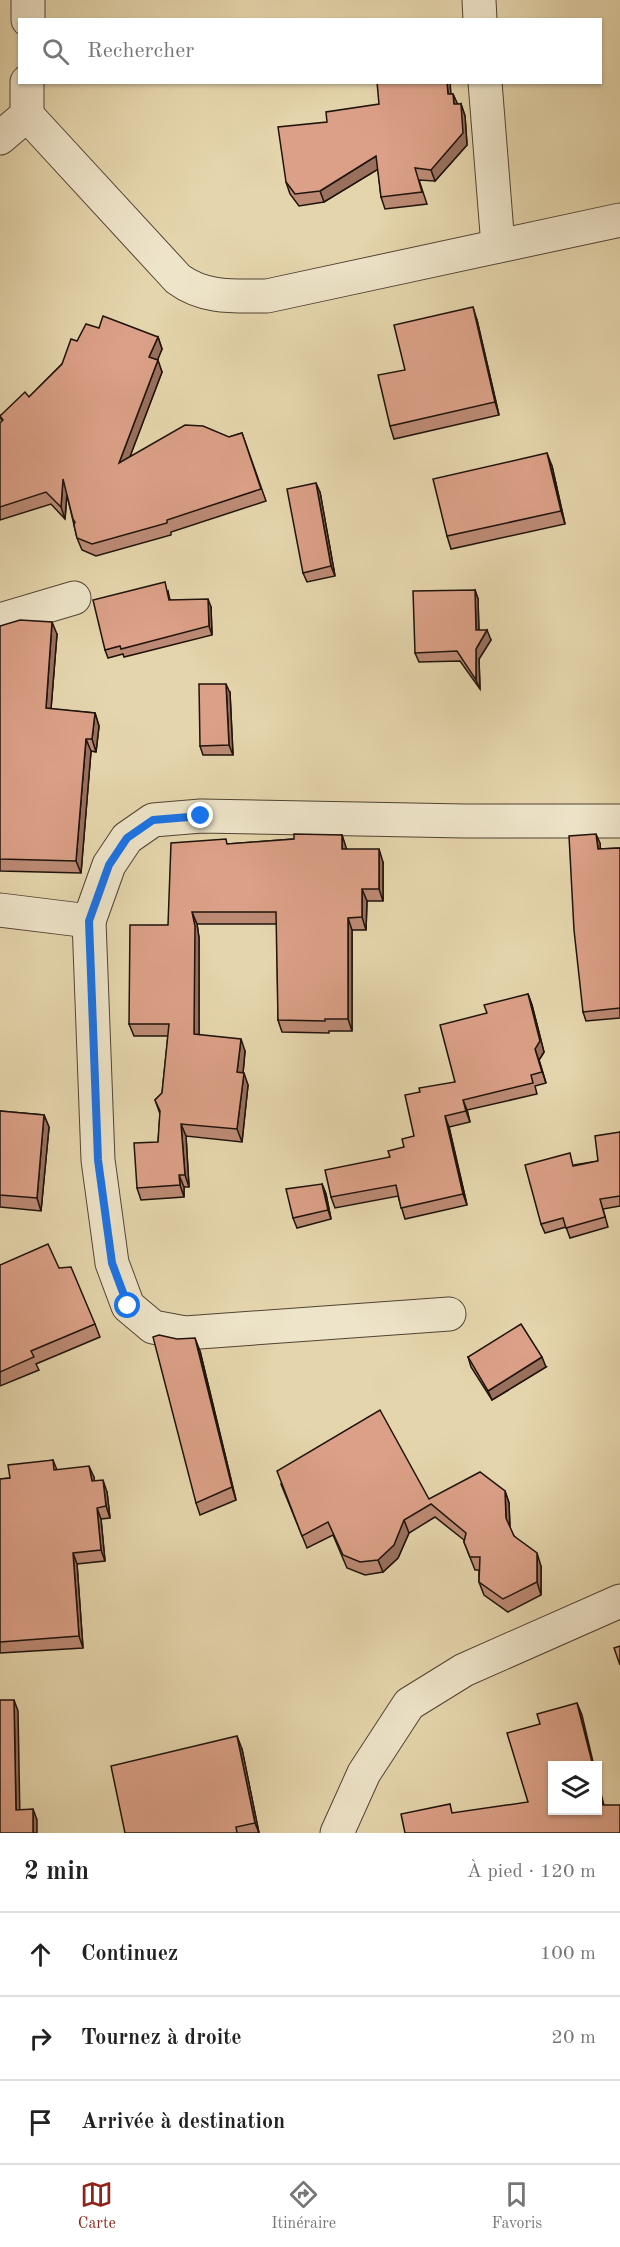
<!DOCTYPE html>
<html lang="fr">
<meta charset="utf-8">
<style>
body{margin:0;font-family:"Old Standard TT",serif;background:#f6f6f6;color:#222}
.controls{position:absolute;right:18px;bottom:18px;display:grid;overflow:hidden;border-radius:0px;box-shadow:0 2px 4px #0004}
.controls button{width:54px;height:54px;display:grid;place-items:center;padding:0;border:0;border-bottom:2px solid #e0e0e0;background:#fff;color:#222;font:30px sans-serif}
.stop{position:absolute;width:18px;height:18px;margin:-14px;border:4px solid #1a73e8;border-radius:50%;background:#fff}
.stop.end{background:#1a73e8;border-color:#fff;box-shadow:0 2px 6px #0008}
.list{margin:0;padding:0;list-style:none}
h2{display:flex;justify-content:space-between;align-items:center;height:78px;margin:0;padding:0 24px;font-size:26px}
h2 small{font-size:20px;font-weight:400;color:#767676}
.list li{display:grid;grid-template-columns:39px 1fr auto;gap:18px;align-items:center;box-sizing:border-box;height:84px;padding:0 24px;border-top:2px solid #e0e0e0}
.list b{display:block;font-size:22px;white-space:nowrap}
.list em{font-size:20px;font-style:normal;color:#767676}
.icon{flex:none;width:33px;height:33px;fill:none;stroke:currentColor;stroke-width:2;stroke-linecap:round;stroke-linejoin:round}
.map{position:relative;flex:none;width:620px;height:1833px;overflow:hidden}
.search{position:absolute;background:#fff;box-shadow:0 2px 4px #0004;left:18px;right:18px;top:18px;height:66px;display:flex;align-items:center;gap:15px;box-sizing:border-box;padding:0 21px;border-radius:0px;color:#767676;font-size:22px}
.sheet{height:330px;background:#fff}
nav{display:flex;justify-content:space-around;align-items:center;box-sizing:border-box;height:84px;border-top:2px solid #e0e0e0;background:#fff;font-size:16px;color:#767676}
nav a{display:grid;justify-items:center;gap:3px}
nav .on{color:#8f2418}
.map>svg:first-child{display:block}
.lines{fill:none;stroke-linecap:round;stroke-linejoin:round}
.minor-casing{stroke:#504433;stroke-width:35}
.minor{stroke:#eee4c9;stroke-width:33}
.wall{fill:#bc8a74;stroke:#1f130b;stroke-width:1.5}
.shaded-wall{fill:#99705e;stroke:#1f130b;stroke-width:1.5}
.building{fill:#dba087;stroke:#1f130b;stroke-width:1.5}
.route{stroke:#1a73e8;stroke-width:8}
</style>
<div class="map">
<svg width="620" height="1833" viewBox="0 0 620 1833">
<rect width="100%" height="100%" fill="#e5d5ac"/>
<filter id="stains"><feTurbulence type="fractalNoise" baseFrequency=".00333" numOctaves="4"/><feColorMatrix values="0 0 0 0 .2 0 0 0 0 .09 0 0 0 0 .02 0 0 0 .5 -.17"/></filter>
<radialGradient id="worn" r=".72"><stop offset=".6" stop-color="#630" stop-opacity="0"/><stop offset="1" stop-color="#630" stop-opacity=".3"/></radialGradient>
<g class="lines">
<defs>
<g id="minor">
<path d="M479,0l1,20"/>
<path d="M28,20v-20"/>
<path d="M485,82l13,164"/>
<path d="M27,115v-33"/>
<path d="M0,138l27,-23 151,164c27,20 57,17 89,17l353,-76"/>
<path d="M0,620l74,-22"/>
<path d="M0,910l89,11 20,-56 18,-27 26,-18 48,-4 264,5h155"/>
<path d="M89,921l9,239 14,103 16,43 25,21 32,6 264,-19"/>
<path d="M337,1833l27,-60 45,-69 55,-34 156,-69"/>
</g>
</defs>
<!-- minor casing -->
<use href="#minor" class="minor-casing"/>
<!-- minor -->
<use href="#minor" class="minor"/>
</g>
<!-- wall -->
<g class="wall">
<path d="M453,94l4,10h4l4,12 2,29 -32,36 -16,-1 8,24 -42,5 -4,-12 -3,-28 -54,33 -25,4 -9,-12 -4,-12 41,-60z"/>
<path d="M477,320l22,95 -105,24 -4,-13 15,-56z"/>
<path d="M99,328l59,9 4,12 -5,11 5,12 -32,84 99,-19 13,-4 24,68 -95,31v3l-75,21 -14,-6 -5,-12 -10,-43 -2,24 -14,-15 -51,16v-97l2,-1 -2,-6 29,-19 33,-33 15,-23z"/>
<path d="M552,466l13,58 -114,25 -4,-13z"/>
<path d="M320,492l15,84 -28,6 -4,-9z"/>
<path d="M475,590l3,9 1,31 12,10 -12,19 1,30 -20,-28 -41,1 -4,-9z"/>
<path d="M168,591l2,9 41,7 1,28 -88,22 -1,-3 -15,4 -3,-8z"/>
<path d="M0,626l57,8 -6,75 44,4 4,13 -3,26 -5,-1 -10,122 -81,-2z"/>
<path d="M230,693l3,62h-30l-3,-9z"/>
<path d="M342,835l4,14 37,13v39h-16l-1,29h-14v101h-23v2l-47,-1 -4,-12 -1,-96h-80l2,14v97l46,16 -2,22 5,12 -6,57 -56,-6 3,51h-5v10l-43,3 -4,-12 21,-46 2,-28 -5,-14 7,-7 6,-57h-34l-5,-12 39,-99 60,-81 66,-5z"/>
<path d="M600,843v6l20,-1v170l-34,3 -3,-9z"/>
<path d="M528,994l4,11 12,47 -5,8 7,23 -11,3 2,8 -70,16 3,12 -21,5 18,78 -62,14 -7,-23 -63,12 -4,-11 73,-50 10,-11 6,-44 35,-10 32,-69z"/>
<path d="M0,1111l44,4 5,12 -8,84 -41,-4z"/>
<path d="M620,1132v74l-17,3 5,18 -38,11 -4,-11 -21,6 -4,-9 33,-59 24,-4z"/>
<path d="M322,1184l4,10 5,25 -34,9 -4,-10z"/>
<path d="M0,1265l59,3 36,56 5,13 -64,27 3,6 -39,16z"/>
<path d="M200,1351l36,149 -36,15 -4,-12z"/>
<path d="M468,1357l78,10 -54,33 -21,-33z"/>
<path d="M53,1460l4,10 37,7v4l13,11 3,26 -9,1 4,42 -28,3 6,84 -83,5v-174l10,-1z"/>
<path d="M281,1484l148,15 76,-8 4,12 1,25 4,8 27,30v29l-33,17 -24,-17 -5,-13v-12h-4l-11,-28v-2l-29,-23 -26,16 -11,25 -15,14 -18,3 -18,-7 -14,-33 -26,13z"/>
<path d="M242,1749l17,84h-134z"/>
</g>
<!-- shaded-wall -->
<g class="shaded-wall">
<path d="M447,82h3l2,24 -4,-12z"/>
<path d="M453,94l5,11 -4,-1z"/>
<path d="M461,104l4,12 2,29 -32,36 -4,-11z"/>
<path d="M376,156l4,12 -56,34 -4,-11z"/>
<path d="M473,307l4,13 22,95 -4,-13z"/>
<path d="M158,337l4,12 -8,20 -5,-12z"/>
<path d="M158,360l4,12 -39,103 -4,-12z"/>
<path d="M547,453l5,13 13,58 -4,-13z"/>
<path d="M63,479l4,12 -2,28 -4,-12z"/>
<path d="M316,483l4,9 15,84 -4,-10z"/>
<path d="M475,590l3,9 1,41 -3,-10z"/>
<path d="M208,599l3,8 1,28 -3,-9z"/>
<path d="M52,622l5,12 -7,87 -4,-13z"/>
<path d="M487,630l4,10 -12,19 1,30 -4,-9v-31z"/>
<path d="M226,684l4,9 3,62 -4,-10z"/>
<path d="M95,713l4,13 -3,26 -4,-13z"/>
<path d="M86,739l5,12 -10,122 -5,-12z"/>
<path d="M596,834l4,9 1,15 -3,-9z"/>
<path d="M342,835l4,12v14l-4,-12z"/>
<path d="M379,849l4,13v39l-4,-12z"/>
<path d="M362,889l5,12 -1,29 -4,-13z"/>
<path d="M192,912l5,12 2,14v108l-5,-12z"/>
<path d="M348,918l4,12v101l-4,-12z"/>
<path d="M528,994l4,11 12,47 -5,8 7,23 -11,-34z"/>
<path d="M241,1039l4,12 -3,33 -5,-12z"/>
<path d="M244,1073l4,12 -6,57 -5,-13z"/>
<path d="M463,1100l4,10 3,12 -4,-11z"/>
<path d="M44,1115l5,12 -8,84 -4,-13z"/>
<path d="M445,1116l4,11 18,78 -4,-11z"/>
<path d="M181,1124l5,12 3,51 -4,-12z"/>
<path d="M179,1175l5,12v10l-4,-12z"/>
<path d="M322,1184l4,10 5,25 -3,-9z"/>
<path d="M195,1338l5,13 36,149 -4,-13z"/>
<path d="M542,1357l4,10 -54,33 -4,-9z"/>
<path d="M89,1466l5,11 2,16 -4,-12z"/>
<path d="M103,1480l4,12 3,26 -4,-12z"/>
<path d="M505,1491l4,12 1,28 -4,-13z"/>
<path d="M97,1508l4,11 4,42 -4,-11z"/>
<path d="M404,1520l5,13 -11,25 -15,14 -5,-12z"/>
<path d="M73,1553l4,11 6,84 -4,-12z"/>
<path d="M537,1553l4,13v29l-4,-13z"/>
<path d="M14,1700l4,11 2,111 -4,-12z"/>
<path d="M577,1703l5,12 12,51h-1z"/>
<path d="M237,1736l5,13 17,84 -4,-10z"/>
<path d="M597,1778l10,39 -4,-12 -6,-22z"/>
<path d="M33,1809l4,11v13h-4z"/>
</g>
<!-- building -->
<g class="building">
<path d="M377,82h70l1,12h5l1,10h7l2,29 -32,37 -16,-2 7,24 -41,5 -5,-41 -56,35 -25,3 -9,-12 -8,-55 49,-5 -1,-10 53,-8z"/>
<path d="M473,307l22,95 -105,24 -12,-51 27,-5 -11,-45z"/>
<path d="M103,316l55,21 -9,20 9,3 -39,103 66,-38 18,1 26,11 13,-4 19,56 -94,31v3l-75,21 -15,-6 -3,-13 1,-3 -2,-3 -10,-40 -2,28 -15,-15 -46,15v-84l3,-3 -3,-4 25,-24 4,5 33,-33 9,-25 6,2 9,-17 13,4z"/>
<path d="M547,453l14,58 -114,25 -14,-57z"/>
<path d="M316,483l15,83 -28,7 -16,-84z"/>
<path d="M165,582l4,18 39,-1 1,27 -88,23 -1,-3 -15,4 -12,-50z"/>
<path d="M475,590l1,40h11l-11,19v31l-19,-29 -42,2 -2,-62z"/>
<path d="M20,620l32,2 -6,86 49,5 -3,26h-6l-10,122 -76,-2v-233z"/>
<path d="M199,684h27l3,61 -29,1z"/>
<path d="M294,834l48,1v14h37v40h-17v28l-14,1v101h-23v2l-47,-1 -2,-108h-84l3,14 -1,108 47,5 -4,33 7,1 -7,56 -56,-5 4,51h-6l1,10 -43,3 -3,-45 24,-1 2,-31 -5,-11 7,-7 7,-69h-40l1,-99h38l3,-82 55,-4 1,5 67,-5z"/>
<path d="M596,834l2,15 22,-1v160l-37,4 -9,-82 -5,-94z"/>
<path d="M528,994l12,47 -5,8 7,23 -11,3 2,8 -70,17 3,11 -21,5 18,78 -62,14 -5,-23 -65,12 -6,-27 65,-13 -2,-6 16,-4 -2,-8 12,-3 -9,-41 15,-3 -1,-4 36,-6 -15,-57 47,-12 -3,-8z"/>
<path d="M0,1111l44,4 -7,83 -37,-3z"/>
<path d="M620,1132v64l-20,3 5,18 -39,11 -3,-10 -22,6 -16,-59 45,-12 3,13 25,-5 -3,-25z"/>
<path d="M322,1184l6,26 -35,8 -7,-29z"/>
<path d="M48,1244l11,24 12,-1 24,57 -64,27 3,6 -34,15v-107z"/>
<path d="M521,1324l21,33 -54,34 -20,-34z"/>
<path d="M159,1335l18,4 18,-1 37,149 -36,16 -43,-166z"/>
<path d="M380,1410l49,89 51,-27 25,19 1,27 8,18 23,17v29l-34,17 -24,-17 1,-25h-10l-6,-15 2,-9 -35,-29 -27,16 -10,25 -16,15 -18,2 -17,-7 -15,-33 -26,14 -25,-65z"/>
<path d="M53,1460l1,10 35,-4 3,15 11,-1 3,26 -9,2 4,42 -28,3 6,83 -79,6v-163l10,-1 -2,-13z"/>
<path d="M620,1646v19l-6,-17z"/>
<path d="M0,1700h14l2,110 17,-1v24h-33z"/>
<path d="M577,1703l16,63h-41v44h45v-27l6,22h17v28h-215l-4,-19 49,-10 2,9 76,-11 -21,-69 33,-9 -3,-10z"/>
<path d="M237,1736l18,87 -19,4 1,6h-112l-14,-67z"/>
</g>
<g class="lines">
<!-- route -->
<path class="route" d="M128,1306l-16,-43 -14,-103 -9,-239 20,-56 18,-27 26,-18 48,-4"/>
</g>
<rect width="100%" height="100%" filter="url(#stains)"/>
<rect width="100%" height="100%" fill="url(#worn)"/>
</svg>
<div class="controls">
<button><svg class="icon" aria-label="layers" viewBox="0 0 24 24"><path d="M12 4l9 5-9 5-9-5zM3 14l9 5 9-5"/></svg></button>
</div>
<div class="stop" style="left:128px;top:1306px"></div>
<div class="stop end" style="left:201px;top:816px"></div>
<div class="search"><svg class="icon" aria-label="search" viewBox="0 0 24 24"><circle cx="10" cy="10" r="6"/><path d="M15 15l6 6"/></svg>Rechercher</div>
</div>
<section class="sheet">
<h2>2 min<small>À pied · 120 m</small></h2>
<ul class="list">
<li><svg class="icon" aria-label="ahead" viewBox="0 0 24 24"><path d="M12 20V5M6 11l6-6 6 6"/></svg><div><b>Continuez</b></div><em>100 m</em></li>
<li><svg class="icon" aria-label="right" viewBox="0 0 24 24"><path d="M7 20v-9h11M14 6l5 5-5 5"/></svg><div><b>Tournez à droite</b></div><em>20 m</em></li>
<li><svg class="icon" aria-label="arrive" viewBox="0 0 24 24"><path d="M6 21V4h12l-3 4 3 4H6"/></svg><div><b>Arrivée à destination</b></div></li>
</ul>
</section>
<nav>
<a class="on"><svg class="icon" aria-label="map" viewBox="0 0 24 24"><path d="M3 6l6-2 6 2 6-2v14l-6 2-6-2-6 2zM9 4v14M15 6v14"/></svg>Carte</a>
<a><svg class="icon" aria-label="directions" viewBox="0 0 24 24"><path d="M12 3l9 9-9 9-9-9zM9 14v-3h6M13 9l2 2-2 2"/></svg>Itinéraire</a>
<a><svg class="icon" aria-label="saved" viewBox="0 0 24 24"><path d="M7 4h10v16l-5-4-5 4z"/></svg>Favoris</a>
</nav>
